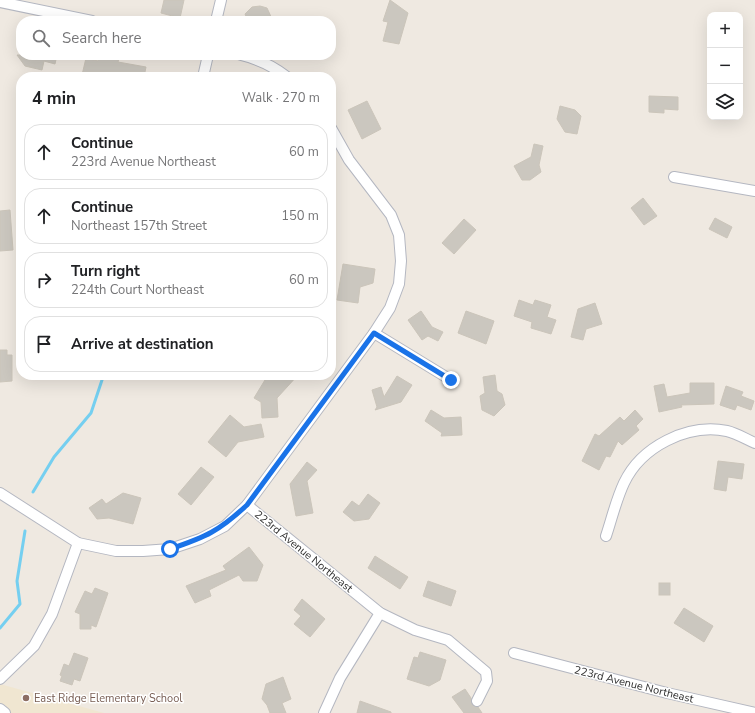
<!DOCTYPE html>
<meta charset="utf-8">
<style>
body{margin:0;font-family:"Nunito Sans",sans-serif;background:#f2f2f2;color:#202124}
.controls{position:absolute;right:12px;top:12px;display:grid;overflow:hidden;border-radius:8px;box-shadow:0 4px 16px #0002}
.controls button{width:36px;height:36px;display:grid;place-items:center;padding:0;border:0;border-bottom:1px solid #e0e0e0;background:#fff;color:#202124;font:20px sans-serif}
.stop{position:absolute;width:12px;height:12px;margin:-9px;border:3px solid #1a73e8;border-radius:50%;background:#fff}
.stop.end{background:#1a73e8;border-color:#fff;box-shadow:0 1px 4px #0008}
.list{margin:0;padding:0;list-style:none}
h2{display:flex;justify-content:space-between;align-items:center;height:52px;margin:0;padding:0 16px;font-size:17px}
h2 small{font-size:13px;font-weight:400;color:#757577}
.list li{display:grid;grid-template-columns:26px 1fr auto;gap:12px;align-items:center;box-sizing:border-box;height:56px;margin:0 8px 8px;padding:0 8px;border:1px solid #e0e0e0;border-radius:16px}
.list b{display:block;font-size:15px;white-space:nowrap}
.list p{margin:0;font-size:13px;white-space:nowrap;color:#757577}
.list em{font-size:13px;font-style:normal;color:#757577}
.icon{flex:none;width:22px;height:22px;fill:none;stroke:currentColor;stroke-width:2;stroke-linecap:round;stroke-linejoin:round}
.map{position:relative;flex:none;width:755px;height:713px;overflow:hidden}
.search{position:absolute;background:#fff;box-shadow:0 4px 16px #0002;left:16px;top:16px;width:320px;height:44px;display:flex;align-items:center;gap:10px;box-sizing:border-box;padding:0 14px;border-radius:16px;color:#757577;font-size:15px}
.panel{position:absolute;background:#fff;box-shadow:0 4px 16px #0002;left:16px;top:72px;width:320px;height:308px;border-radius:16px}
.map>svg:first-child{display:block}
.education{fill:#f0e6d1}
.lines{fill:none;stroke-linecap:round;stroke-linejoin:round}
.stream{stroke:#75cff0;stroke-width:3}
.building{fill:#cbc7bf;stroke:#cbc5ba}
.minor-casing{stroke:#b4b7c1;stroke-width:12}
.minor{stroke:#fff;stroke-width:10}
.route{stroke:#1a73e8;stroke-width:5}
.education-dot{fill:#8d6e63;stroke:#fff;stroke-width:1.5}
.labels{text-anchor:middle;stroke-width:3;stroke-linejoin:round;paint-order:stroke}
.street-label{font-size:11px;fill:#2e2e2e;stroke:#fff}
.education-label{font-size:11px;fill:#785e54;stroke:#fff;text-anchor:start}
</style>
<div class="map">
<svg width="755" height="713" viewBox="0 0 755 713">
<rect width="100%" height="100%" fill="#efe9e1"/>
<!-- education -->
<path class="education" d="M0,684l104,29h-104z"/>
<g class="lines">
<!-- stream -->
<g class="stream">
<path d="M33,492l21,-35 37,-44 12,-36"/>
<path d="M0,628l20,-24 -3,-23 8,-50"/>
</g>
</g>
<!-- building -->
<g class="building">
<path d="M164,0h20l-4,18 -19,-5z"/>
<path d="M390,0l18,13 -9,31 -16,-3 5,-19 -5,-1z"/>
<path d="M260,6l7,2 6,13h-25l-3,-7 7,-7z"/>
<path d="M17,55h40l-2,9 -11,-3 -2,9 -17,-4z"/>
<path d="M99,55l20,3 -1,4 28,5 -2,10h-21l-17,-4v4h-19l-5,-2 4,-17 12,3z"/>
<path d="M649,96l29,1v13l-14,-1v4l-15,-1z"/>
<path d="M367,101l14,28 -19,10 -14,-29z"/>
<path d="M560,106l15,4 6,6 -4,18 -12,-2 -8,-13z"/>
<path d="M534,144l9,2 -4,19 2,7 -11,8h-8l-8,-14 17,-9z"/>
<path d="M643,198l14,18 -13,9 -13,-17z"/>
<path d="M10,210l3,40 -13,1v-40z"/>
<path d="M715,218l17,9 -5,11 -18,-9z"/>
<path d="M464,219l12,11 -22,24 -12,-11z"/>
<path d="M343,264l32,5 -2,14 -13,4 -2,16 -21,-3z"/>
<path d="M519,300l14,5 2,-5 16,5 -4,12 9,3 -5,14 -20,-6 1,-6 -18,-6z"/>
<path d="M595,303l7,21 -16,5 -3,11 -12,-3 7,-28z"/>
<path d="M421,311l11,16 11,5 -5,9 -10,-5 -6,4 -14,-20z"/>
<path d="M466,311l28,10 -8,23 -28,-11z"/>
<path d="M0,350h7v5h5v26l-12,1z"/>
<path d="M268,375h30l-21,23 1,19 -16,1 -1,-16 -7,-4z"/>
<path d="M495,375l2,16 5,3 3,11 -11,11 -12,-6 -2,-14 5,-3 -2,-16z"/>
<path d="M397,376l15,9 -11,17 -26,8 2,-3 -5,-17 9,-3 3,10z"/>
<path d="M690,383h24v21l-33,1 1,2 -23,5 -5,-26 10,-2 3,13 23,-4z"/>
<path d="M726,386l17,6 -2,4 13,5 -3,9 -14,-5 -2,5 -15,-5z"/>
<path d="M431,410l13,8 17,-1 1,18 -21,1 1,-3 -17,-12z"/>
<path d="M635,410l8,9 -7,7 3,4 -17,15 -4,-4 -8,16 -4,-1 -7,14 -17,-9 13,-27 4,2 21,-19 4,4z"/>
<path d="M230,415l14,12 17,-3 3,13 -26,5 -12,15 -18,-15z"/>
<path d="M718,461l26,3 -2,15 -14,-2 -2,14 -12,-2z"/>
<path d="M307,462l10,8 -10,11 6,32 -17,3 -6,-32z"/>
<path d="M201,467l13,10 -23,28 -13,-11z"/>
<path d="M123,493l18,5 -8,26 -24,-6 -12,1 -8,-11 13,-9 4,5z"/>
<path d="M368,494l12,9 -11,16 -15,2 -11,-9 9,-11 7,5z"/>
<path d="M249,547l14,18 -6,16h-14l-4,-6 -30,15 2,6 -16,7 -9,-17 40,-16 -3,-4z"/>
<path d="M375,556l33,21 -8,12 -32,-21z"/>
<path d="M428,581l28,10 -5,15 -28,-10z"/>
<rect x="659" y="583" width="11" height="12"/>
<path d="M95,588l13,5 -12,34 -5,-2v4h-11v-15l-5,-2 10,-21 7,3z"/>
<path d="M302,599l23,20 -15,18 -16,-13 7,-8 -7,-6z"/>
<path d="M684,608l29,18 -9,16 -30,-19z"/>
<path d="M420,652l26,8 -6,20 -11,6 -22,-7 7,-22 4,1z"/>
<path d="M74,653l14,5 -8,23 -6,-2 -2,6 -12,-4 2,-5 -2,-1 4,-11 5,2z"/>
<path d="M283,677l8,22 -9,4 4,10h-16l-3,-8 -5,-6 4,-15z"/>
<path d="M465,689l6,9 1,7 6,2 4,6h-18l-12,-16z"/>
<path d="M360,701l31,11v1h-34z"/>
</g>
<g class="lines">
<defs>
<g id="minor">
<path d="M0,2l92,19"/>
<path d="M216,21l5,-21"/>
<path d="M241,55c17,4 32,11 46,22"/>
<path d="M203,77l5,-22"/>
<path d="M674,177l81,14"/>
<path d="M374,333l77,47"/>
<path d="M0,493l78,50 38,8h27l27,-2 30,-10 25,-13 22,-21 133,108 35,17 33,10 38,32 1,9 -10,20"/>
<path d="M247,505l127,-172 16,-25 9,-24 2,-23 -2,-26 -8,-20 -42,-55 -18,-32"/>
<path d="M606,536c6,-18 10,-36 18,-53 17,-36 63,-60 103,-52 9,2 19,8 28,12"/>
<path d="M514,653l153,40 88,20"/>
<path d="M0,679l34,-33 18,-32 26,-71"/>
<path d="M0,709l5,4"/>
<path d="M324,713l16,-35 40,-65"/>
</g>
</defs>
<!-- minor casing -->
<use href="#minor" class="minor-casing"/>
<!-- minor -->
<use href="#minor" class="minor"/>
</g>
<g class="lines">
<!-- route -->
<path class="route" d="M170,549c36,-12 49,-18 77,-44l127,-172 77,47"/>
</g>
<!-- markers -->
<circle class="education-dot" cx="26" cy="698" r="4"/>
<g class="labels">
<!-- street labels -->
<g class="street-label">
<text transform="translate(304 551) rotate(39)" y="4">223rd Avenue Northeast</text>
<text transform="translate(634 684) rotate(14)" y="4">223rd Avenue Northeast</text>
</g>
<!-- education labels -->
<g class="education-label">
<text x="34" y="702">East Ridge Elementary School</text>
</g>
</g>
</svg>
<div class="controls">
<button>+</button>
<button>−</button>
<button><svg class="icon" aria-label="layers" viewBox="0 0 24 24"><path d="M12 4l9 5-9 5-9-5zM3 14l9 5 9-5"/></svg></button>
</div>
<div class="stop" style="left:170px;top:549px"></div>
<div class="stop end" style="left:451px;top:380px"></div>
<div class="search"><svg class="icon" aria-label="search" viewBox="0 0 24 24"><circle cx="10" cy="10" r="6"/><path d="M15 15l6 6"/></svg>Search here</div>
<section class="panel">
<h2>4 min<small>Walk · 270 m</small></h2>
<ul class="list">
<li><svg class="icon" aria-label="ahead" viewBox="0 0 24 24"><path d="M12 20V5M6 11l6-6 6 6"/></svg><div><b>Continue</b><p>223rd Avenue Northeast</p></div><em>60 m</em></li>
<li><svg class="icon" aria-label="ahead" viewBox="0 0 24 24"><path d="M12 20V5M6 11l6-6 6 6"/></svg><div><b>Continue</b><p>Northeast 157th Street</p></div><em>150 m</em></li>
<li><svg class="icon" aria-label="right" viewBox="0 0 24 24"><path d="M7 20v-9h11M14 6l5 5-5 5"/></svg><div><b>Turn right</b><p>224th Court Northeast</p></div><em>60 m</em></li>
<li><svg class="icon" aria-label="arrive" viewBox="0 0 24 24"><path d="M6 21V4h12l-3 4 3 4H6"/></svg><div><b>Arrive at destination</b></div></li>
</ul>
</section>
</div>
